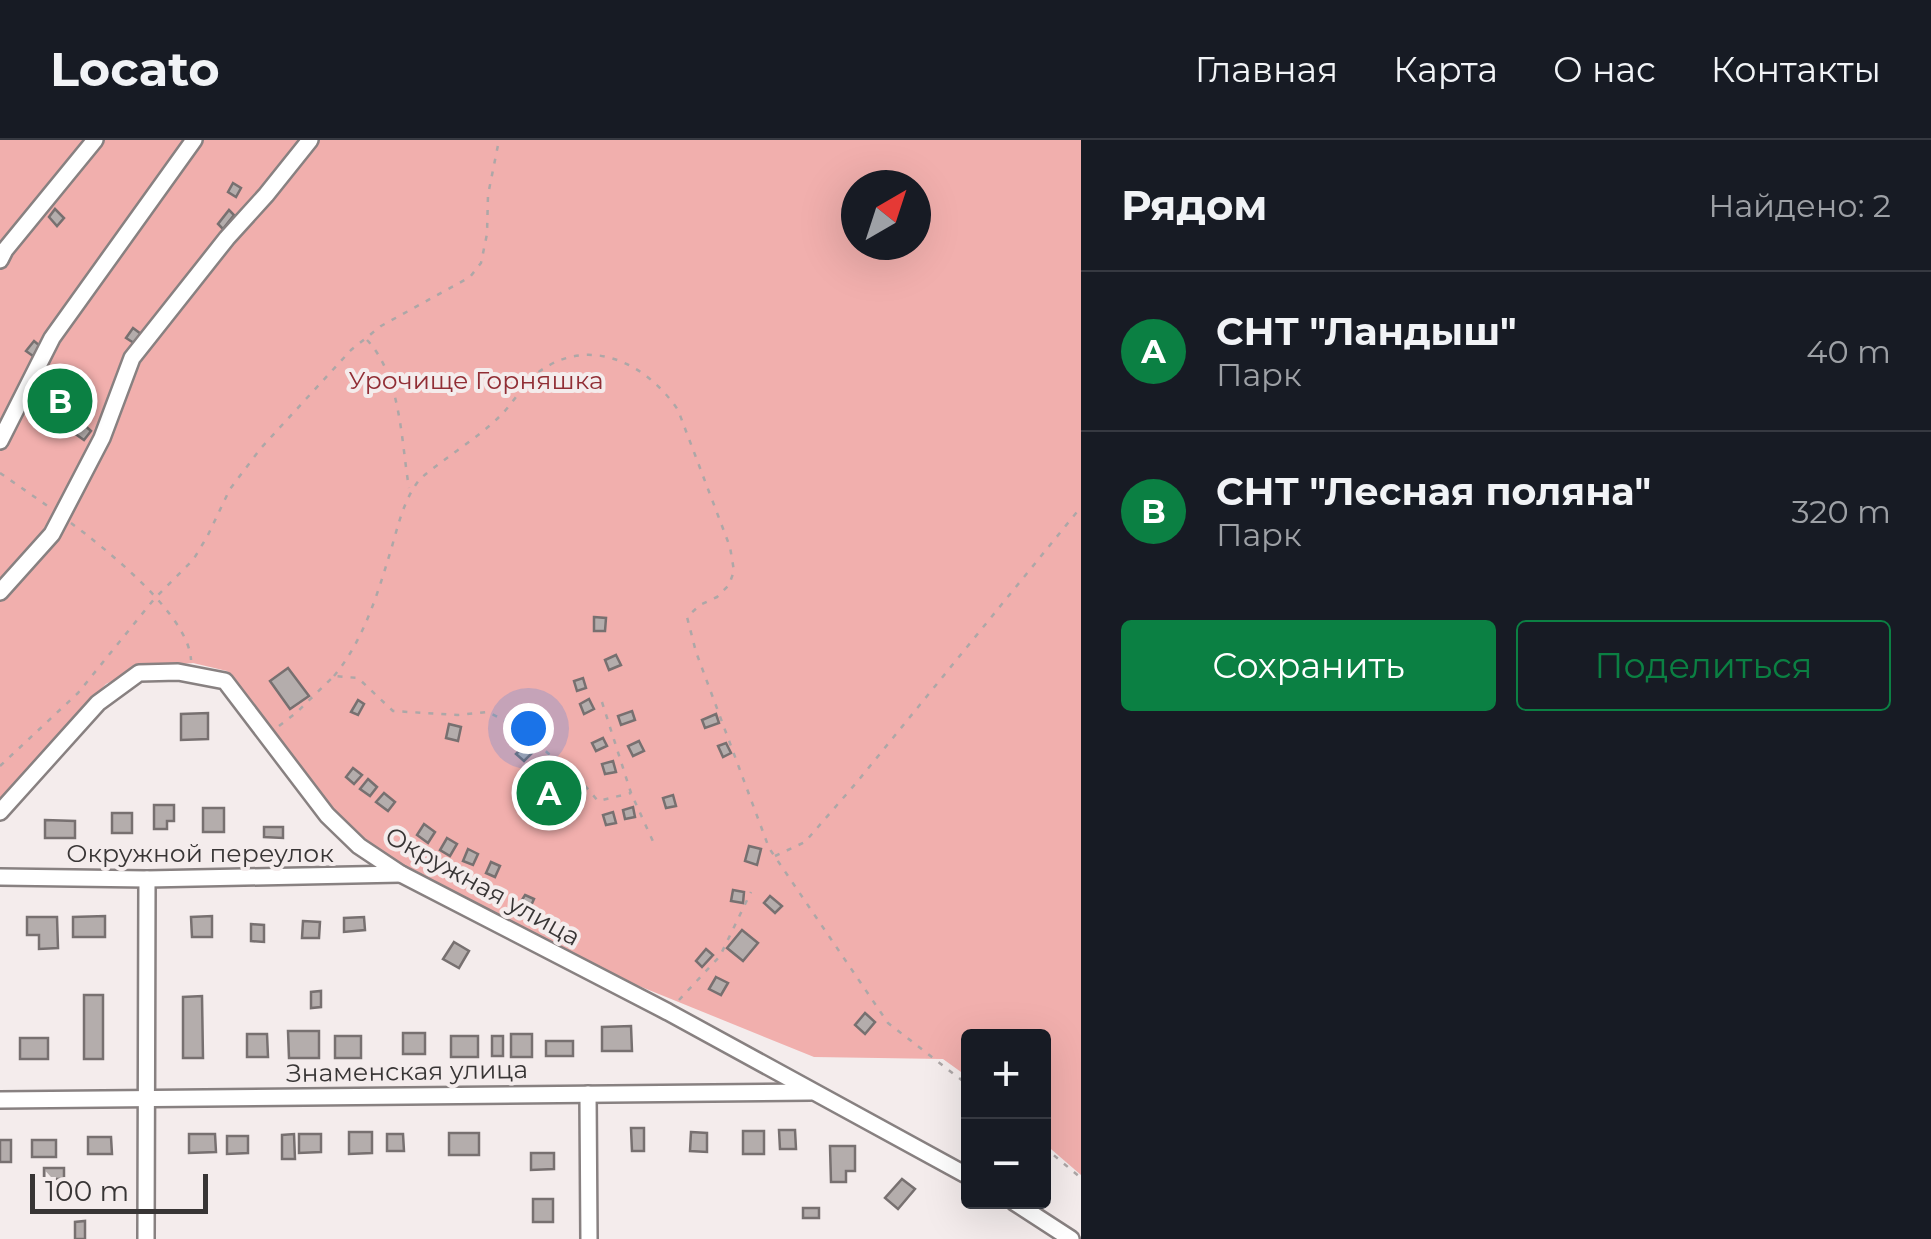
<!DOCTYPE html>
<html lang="ru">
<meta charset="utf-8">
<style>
body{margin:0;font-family:Montserrat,sans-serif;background:#20242c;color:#f1f3f6}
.controls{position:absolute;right:30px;bottom:30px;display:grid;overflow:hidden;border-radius:10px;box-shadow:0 10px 40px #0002}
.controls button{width:90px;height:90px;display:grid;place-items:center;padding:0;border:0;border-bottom:2px solid #363941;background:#171b24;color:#f1f3f6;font:50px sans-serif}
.compass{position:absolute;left:841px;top:30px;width:90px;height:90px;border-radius:50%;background:#171b24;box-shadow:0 10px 40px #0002;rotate:39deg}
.scale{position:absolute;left:30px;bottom:25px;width:178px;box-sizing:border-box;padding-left:10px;border:5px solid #383535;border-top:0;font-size:28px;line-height:35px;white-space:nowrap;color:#383535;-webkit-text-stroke:8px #f4ecec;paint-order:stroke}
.you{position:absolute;left:528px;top:588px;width:35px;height:35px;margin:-25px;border:8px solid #fff;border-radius:50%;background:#1a73e8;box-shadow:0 0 0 15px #1a73e833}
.badge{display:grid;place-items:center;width:65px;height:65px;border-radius:50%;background:#0b8043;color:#fff;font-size:32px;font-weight:700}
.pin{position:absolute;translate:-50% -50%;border:5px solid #fff;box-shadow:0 2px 10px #0006}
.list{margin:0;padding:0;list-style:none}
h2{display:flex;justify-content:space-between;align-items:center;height:130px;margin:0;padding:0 40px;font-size:42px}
h2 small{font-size:32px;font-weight:400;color:#9ea1a6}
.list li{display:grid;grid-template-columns:65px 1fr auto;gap:30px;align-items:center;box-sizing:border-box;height:160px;padding:0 40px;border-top:2px solid #363941}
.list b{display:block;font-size:38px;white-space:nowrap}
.list p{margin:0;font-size:32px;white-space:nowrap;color:#9ea1a6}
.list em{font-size:32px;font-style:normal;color:#9ea1a6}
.actions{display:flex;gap:20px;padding:30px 40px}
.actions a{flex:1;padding:22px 0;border:2px solid #0b8043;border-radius:10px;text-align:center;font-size:35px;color:#0b8043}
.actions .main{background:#0b8043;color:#fff}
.map{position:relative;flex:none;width:1081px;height:1099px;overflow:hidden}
header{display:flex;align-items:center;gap:60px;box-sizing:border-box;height:140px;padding:0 50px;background:#171b24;border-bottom:2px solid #363941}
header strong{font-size:48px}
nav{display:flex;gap:55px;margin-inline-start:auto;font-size:35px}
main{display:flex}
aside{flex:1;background:#171b24}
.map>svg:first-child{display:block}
.green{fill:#f1afad;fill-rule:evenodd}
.building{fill:#b4adac;stroke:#777070;stroke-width:2.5}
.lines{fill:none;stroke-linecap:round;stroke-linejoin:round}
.minor-casing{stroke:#888181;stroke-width:20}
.path{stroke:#ada7a7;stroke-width:2.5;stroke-dasharray:5 8;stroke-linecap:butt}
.minor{stroke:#fff;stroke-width:15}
.labels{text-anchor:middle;stroke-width:8;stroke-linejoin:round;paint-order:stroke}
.park-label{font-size:25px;fill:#912e35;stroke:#f4ecec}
.street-label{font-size:25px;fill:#383535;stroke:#f4ecec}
</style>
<header>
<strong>Locato</strong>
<nav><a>Главная</a><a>Карта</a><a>О нас</a><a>Контакты</a></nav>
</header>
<main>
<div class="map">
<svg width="1081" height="1099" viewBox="0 0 1081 1099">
<rect width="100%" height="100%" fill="#f4ecec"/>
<!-- green -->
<path class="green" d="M0,0h1081v1035l-37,-32v-107h-76v41l-25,-18 -129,-2 -207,-84 -225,-119 -39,-32 -116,-151 -34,-8 -55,5 -32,16 -106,116v-199l39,-41 18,-23 -57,59zM856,45h60v60h-60z"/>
<!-- building -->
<g class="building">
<path d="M233,43l8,5 -5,9 -8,-5z"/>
<path d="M55,69l9,9 -7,8 -8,-9z"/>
<path d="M229,70l5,5 -11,14 -5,-5z"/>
<path d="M133,188l8,6 -7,9 -8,-5z"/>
<path d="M34,201l6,5 -7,10 -7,-5z"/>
<path d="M82,283l9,8 -7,9 -10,-7z"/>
<path d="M594,477l12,1 -1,13h-11z"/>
<path d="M616,515l5,10 -12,5 -4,-10z"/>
<path d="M288,528l21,28 -19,13 -20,-28z"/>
<path d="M583,538l3,10 -9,3 -3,-10z"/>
<path d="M589,559l5,10 -10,5 -4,-10z"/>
<path d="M358,560l6,4 -6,11 -7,-3z"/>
<path d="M632,571l3,9 -14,5 -3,-9z"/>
<path d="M208,573v26l-27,1v-26z"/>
<path d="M716,574l3,9 -14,5 -3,-8z"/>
<path d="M449,584l12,3 -3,14 -12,-3z"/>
<path d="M603,598l4,8 -11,5 -4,-8z"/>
<path d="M639,601l5,10 -11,5 -5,-10z"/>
<path d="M726,603l5,10 -8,4 -5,-11z"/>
<path d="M525,605l8,7 -9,9 -8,-7z"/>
<path d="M613,621l3,11 -11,2 -3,-10z"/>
<path d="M549,623l6,4 -9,11 -6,-5z"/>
<path d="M353,628l9,7 -8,9 -8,-7z"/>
<path d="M368,639l9,8 -7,9 -10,-7z"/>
<path d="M572,648l8,6 -8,9 -7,-6z"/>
<path d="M384,653l11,9 -7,9 -12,-9z"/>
<path d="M673,655l3,11 -10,2 -3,-10z"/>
<path d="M154,665h20v16h-7v8h-13z"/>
<path d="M633,667l2,10 -10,2 -2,-9z"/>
<rect x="203" y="668" width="21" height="24"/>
<path d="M613,672l3,11 -10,2 -3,-10z"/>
<rect x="112" y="673" width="20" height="20"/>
<path d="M45,680l30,1v17h-30z"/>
<path d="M424,684l11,8 -7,11 -11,-8z"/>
<path d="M264,687h19v11l-19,-1z"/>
<path d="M447,698l10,6 -7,12 -10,-6z"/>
<path d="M749,706l12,3 -4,16 -12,-4z"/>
<path d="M468,709l10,5 -5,11 -10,-4z"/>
<path d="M491,722l9,4 -5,11 -9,-4z"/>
<path d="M733,750l11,2 -1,11 -12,-2z"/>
<path d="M525,755l9,4 -4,9 -10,-5z"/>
<path d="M770,756l12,10 -7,7 -11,-10z"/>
<path d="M105,776v21h-32v-20z"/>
<path d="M212,776v21h-20l-1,-20z"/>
<path d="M27,777h30l1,31 -19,1v-14h-12z"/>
<path d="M364,777l1,13 -21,2v-14z"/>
<path d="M303,781l17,1 -1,16h-17z"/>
<path d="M251,784l13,1v17l-13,-1z"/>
<path d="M742,790l16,13 -15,18 -16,-13z"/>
<path d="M454,802l15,9 -10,17 -16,-9z"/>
<path d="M706,809l7,6 -11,12 -6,-6z"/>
<path d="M716,837l12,6 -7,12 -12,-6z"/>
<path d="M321,851v16l-10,1v-16z"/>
<rect x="84" y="855" width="19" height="64"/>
<path d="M202,856l1,62h-20v-61z"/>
<path d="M865,873l10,9 -10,12 -10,-9z"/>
<path d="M631,886l1,25h-30v-24z"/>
<path d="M288,891h31v27h-30z"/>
<rect x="403" y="893" width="22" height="21"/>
<path d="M247,894h20l1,23h-21z"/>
<rect x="511" y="894" width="21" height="23"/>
<rect x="335" y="896" width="26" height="22"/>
<rect x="451" y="896" width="27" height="21"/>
<rect x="492" y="896" width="11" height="20"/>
<rect x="20" y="898" width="28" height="21"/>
<rect x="546" y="901" width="27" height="15"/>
<path d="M631,988h13v23h-12z"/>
<path d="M779,990h16l1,19h-16z"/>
<rect x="743" y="991" width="21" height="23"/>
<path d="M349,992h23v21l-23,1z"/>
<path d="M691,992l16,1v19l-17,-1z"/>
<rect x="449" y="993" width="30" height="22"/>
<path d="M189,994h26l1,18 -27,1z"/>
<path d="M294,994l1,25h-13v-24z"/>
<path d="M299,994h22v18l-22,1z"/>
<path d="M387,994h16l1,17h-17z"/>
<path d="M227,996h21v17l-21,1z"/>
<path d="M88,997h23l1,17h-24z"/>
<rect x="0" y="1000" width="11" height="22"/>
<rect x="32" y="1000" width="24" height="17"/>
<path d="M830,1006h25v25h-9v11h-15z"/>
<path d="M531,1013h23v16l-23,1z"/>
<rect x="44" y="1028" width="20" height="11"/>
<path d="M902,1039l13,10 -17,20 -13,-11z"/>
<rect x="533" y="1059" width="20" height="23"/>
<rect x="803" y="1068" width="16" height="10"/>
<path d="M85,1081v18h-10v-17z"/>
</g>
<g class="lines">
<defs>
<g id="minor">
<path d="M0,120l5,-10 90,-110"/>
<path d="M0,301l52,-103 142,-198"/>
<path d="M0,452l52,-58 50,-96 30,-80 95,-120 39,-43 44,-55"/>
<path d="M0,672l98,-109 41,-30 39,-1 47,9 102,134 32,31 42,28 267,138 300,164"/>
<path d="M0,737l147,2 254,-5"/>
<path d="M588,954l1,145"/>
<path d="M0,960l811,-8"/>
<path d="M1014,1062l57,37"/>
<path d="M146,1099l1,-360"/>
</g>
</defs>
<!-- minor casing -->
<use href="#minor" class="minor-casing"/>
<!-- path -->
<g class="path">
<path d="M367,200c34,36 34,100 42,148"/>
<path d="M0,333l52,36"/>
<path d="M71,383c35,26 118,92 120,137"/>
<path d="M334,536c29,-35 43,-80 56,-123 8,-26 13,-53 30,-74 24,-21 57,-40 79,-62 14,-13 25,-35 41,-46 51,-36 107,-7 138,39l52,137 4,24 -5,14 -12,12 -17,8 -13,12 9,35 73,196 119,175 80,62"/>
<path d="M602,562l29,91 25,55"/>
<path d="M279,586l17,-13 38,-37 24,2 35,33 65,4 30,-3 16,8 39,29 38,32 17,20 33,-8"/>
<path d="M0,626l78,-73 77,-95 38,-38 14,-23 23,-48 31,-41 90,-98 30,-24 89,-49 11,-14 6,-29 1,-39 11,-55"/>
<path d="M775,716l30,-14 52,-60 224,-275"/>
<path d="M679,860l41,-44 31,-64"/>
<path d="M1044,1007l37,31"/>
</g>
<!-- minor -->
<use href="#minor" class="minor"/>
</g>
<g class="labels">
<!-- park labels -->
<g class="park-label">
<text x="476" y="249">Урочище Горняшка</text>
</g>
<!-- street labels -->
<g class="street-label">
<text x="200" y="722">Окружной переулок</text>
<text transform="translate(483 746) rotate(29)" y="9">Окружная улица</text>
<text transform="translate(407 931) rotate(-1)" y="9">Знаменская улица</text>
</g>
</g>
</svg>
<div class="controls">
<button>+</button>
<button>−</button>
</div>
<svg class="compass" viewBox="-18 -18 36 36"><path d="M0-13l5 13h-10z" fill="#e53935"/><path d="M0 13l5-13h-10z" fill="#9ea1a6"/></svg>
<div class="scale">100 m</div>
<div class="you"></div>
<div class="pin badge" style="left:549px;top:653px">A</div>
<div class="pin badge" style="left:60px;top:261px">B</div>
</div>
<aside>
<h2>Рядом<small>Найдено: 2</small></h2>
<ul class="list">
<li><span class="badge">A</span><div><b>СНТ &quot;Ландыш&quot;</b><p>Парк</p></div><em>40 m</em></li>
<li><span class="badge">B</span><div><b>СНТ &quot;Лесная поляна&quot;</b><p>Парк</p></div><em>320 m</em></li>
</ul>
<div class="actions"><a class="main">Сохранить</a><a>Поделиться</a></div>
</aside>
</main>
